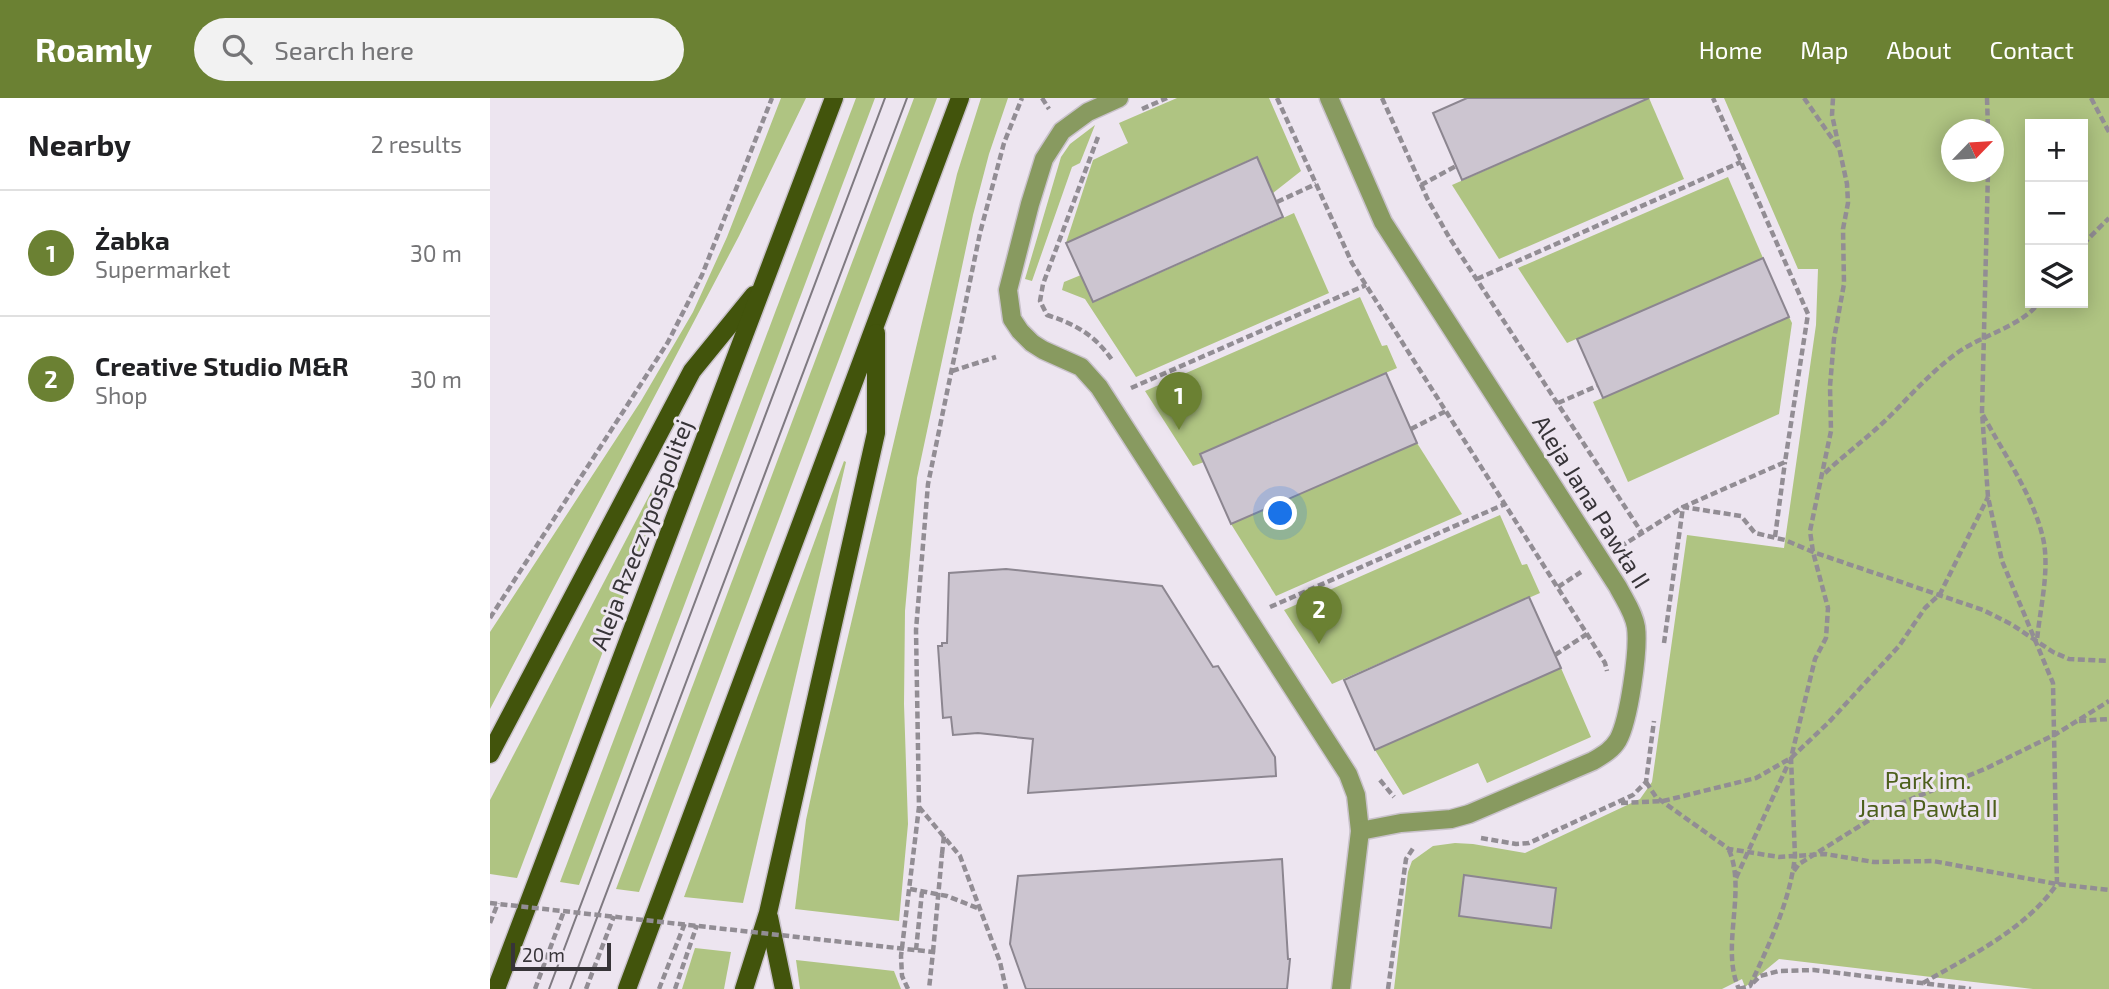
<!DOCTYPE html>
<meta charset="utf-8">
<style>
body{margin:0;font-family:"Exo 2",sans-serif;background:#f2f2f2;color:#202124}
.controls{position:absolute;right:21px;top:21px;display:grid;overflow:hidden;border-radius:0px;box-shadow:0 4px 18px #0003}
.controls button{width:63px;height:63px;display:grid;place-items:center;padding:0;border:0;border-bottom:2px solid #e0e0e0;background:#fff;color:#202124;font:35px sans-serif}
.compass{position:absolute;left:1451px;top:21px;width:63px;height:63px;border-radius:50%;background:#fff;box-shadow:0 4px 18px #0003;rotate:65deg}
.scale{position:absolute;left:21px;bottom:18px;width:100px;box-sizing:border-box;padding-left:7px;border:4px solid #373438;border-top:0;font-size:19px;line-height:24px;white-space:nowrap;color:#373438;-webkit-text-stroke:5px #ede5f0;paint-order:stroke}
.you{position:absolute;left:791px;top:416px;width:24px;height:24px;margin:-18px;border:5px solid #fff;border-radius:50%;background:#1a73e8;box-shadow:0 0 0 10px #1a73e833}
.badge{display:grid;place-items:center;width:46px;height:46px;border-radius:50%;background:#6b8133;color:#fff;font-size:23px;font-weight:700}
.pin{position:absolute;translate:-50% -58px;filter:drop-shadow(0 2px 4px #0008)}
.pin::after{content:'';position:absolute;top:37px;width:24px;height:21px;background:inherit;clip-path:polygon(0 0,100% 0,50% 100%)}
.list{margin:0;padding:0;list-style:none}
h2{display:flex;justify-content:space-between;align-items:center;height:91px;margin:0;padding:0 28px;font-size:30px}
h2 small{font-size:23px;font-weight:400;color:#757577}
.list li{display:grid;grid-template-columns:46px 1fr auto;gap:21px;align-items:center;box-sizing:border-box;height:126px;padding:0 28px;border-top:2px solid #e0e0e0}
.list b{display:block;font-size:26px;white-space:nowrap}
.list p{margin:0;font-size:23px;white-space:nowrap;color:#757577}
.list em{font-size:23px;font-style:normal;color:#757577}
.icon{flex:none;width:38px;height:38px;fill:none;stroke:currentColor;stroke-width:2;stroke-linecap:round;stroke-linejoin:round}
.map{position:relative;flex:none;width:1619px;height:891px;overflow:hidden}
header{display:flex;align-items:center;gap:42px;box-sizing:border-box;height:98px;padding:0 35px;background:#6b8133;color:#fff}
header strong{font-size:33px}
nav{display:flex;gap:38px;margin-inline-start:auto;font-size:24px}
.search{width:490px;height:63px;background:#f2f2f2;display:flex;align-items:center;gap:18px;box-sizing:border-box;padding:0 24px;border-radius:38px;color:#757577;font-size:26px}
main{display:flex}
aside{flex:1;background:#fff}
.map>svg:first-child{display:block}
.green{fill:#afc482;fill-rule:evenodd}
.building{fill:#ccc5d0;stroke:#8c8690;stroke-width:2}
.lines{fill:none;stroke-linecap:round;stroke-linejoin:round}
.minor-casing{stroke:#c9c2cb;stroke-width:21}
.major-casing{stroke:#c9c2cb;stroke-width:21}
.path{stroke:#928d94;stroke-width:4.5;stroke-dasharray:7 3.5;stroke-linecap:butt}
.minor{stroke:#889a60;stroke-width:18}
.major{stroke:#42540c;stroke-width:18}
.tram{stroke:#7f7a81;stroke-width:2}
.path-bridge{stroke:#928d94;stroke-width:4.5;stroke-dasharray:7 3.5;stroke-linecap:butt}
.labels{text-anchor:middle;stroke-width:6;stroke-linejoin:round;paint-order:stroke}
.street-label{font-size:24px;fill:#373438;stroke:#ede5f0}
.park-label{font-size:24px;fill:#4d5f1c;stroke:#ede5f0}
</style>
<header>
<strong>Roamly</strong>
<div class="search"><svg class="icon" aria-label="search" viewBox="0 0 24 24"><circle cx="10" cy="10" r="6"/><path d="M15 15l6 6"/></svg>Search here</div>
<nav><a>Home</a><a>Map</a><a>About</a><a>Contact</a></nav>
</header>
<main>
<aside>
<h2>Nearby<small>2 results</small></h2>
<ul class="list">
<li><span class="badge">1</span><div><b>Żabka</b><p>Supermarket</p></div><em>30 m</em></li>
<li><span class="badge">2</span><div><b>Creative Studio M&amp;R</b><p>Shop</p></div><em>30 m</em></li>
</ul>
</aside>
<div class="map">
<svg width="1619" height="891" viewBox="0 0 1619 891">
<rect width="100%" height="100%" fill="#ede5f0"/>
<!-- green -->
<g class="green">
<path d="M291,0h25l-67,138 -249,473v-77l151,-231 52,-89 34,-75z"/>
<path d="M366,0h19l-296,787 -19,-3z"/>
<path d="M424,0h23l-298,794 -23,-3z"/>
<path d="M491,0h27l-19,56 -16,61 -56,263 -12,133 -1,93 4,120 -9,97 -104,-12 11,-89 14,-65 137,-581z"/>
<path d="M687,0h92l32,73 -28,22 -17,-36 -190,86 27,-83 35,-17 -9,-20z"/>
<path d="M1159,0l35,81 -185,80 -47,-74z"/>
<path d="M1234,0h385v891h-76l-254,-30 -34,28 -3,-8 -20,10h-328l14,-117 4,-11 21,-15 22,-3 18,1 52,9 115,-54 12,-17 35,-247 97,13 32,-223 2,-56h-20zM1540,26h53v179h-53zM1462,32h42v42h-42z"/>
<path d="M605,27l-15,38 -8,4 -40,114 -7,-2 36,-122 9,-13z"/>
<path d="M1238,79l35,81 -196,85 -49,-75z"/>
<path d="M804,115l35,80 -193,84 -51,-78 -23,-9 2,-8 17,-7 13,27z"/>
<path d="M870,199l22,49 5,-1 10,23 -196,86 3,8 -11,4 -48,-75z"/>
<path d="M1299,219l3,6 -13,91 -151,68 -35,-80z"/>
<path d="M195,329h3l-171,451 -27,-4v-74z"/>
<path d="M927,345l45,71 -186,82 -45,-72z"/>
<path d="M354,363l2,1 -103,441 -59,-6z"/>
<path d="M1010,417l22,50 5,-1 13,29 -208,91 -48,-74z"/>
<path d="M1071,570l30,69 -104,46 -9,-20 -75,32 -28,-45z"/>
<path d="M205,850l36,4 -7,37h-42z"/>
<path d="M306,862l98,11 7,18h-101z"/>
</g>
<!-- building -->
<g class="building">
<path d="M977,0h182l-187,82 -29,-67z"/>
<path d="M767,59l26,60 -190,85 -27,-59z"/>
<path d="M1273,160l26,59 -186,81 -26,-59z"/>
<path d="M896,275l31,70 -186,81 -31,-70z"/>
<path d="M516,471l156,17 51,81 5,-1 57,91 1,19 -248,17 5,-54 -55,-6 -25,2 -2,-18 -8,1 -5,-72h4v-3h5l2,-70z"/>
<path d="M1039,499l32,71 -186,82 -31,-70z"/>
<path d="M792,761l6,100h2l-3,30h-261l-16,-45 8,-68z"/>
<path d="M974,777l92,13 -5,40 -92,-12z"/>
</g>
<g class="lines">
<defs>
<g id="minor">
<path d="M629,0l-31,14 -26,19 -18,28 -14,45 -22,86 4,29 8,12 12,12 11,7 38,17 18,20 249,387 8,21 4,36 -19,158"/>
<path d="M839,0l54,124 235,365c6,12 16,26 18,40 3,23 -7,93 -18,113 -6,10 -15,15 -25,21l-124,53 -18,5 -50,4 -41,8"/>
</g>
<g id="major">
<path d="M0,656l202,-383 62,-76"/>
<path d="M279,819l15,72"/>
<path d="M6,891l338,-891"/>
<path d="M137,891l333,-891"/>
<path d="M254,891l24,-76 108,-480v-100"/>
</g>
</defs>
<!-- minor casing -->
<use href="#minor" class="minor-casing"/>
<!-- major casing -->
<use href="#major" class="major-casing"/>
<!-- path -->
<g class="path">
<path d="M552,0l7,11"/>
<path d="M787,0l75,165 235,371 18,29 2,8"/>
<path d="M892,0l46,102 21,37 193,296"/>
<path d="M1314,0l34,49"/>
<path d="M1497,0l1,32"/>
<path d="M1601,0l18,34"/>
<path d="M652,11l25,-11"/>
<path d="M608,39l-55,147 -3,17 7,14c28,9 48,20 65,45"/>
<path d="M931,87l35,-19"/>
<path d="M787,104l39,-18"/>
<path d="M1593,146l26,-26"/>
<path d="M987,181l264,-117"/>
<path d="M462,273l44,-14"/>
<path d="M641,290l235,-103"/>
<path d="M1068,305l39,-17"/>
<path d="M1493,317c21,39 53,85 61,128 5,31 -4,66 -7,97"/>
<path d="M921,331l35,-18"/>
<path d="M1335,375c21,-20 45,-37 65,-57 22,-22 41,-44 67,-63 25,-18 63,-26 82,-50"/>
<path d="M1285,439l10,-75"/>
<path d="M1130,449l63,-40 102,-45 23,-148 -95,-216"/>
<path d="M1068,489l23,-15"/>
<path d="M780,509l235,-103"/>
<path d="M0,520l178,-276 34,-67 70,-177"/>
<path d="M1174,545l19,-136 58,9 14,17 30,7 28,12 170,58 28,14 42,28 16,7 40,2"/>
<path d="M1065,557l32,-21"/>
<path d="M1589,623l30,-2"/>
<path d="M890,682l14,17"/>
<path d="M1156,684l10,15 73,52 50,8 46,-3 49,8 59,-1 124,23 52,6"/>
<path d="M1131,705l42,-2 93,-23 35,-20 38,-36 70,-76 26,-38 15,-14 48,-97"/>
<path d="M429,709l41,49 40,106 6,27"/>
<path d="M991,740l35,6 13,-1 104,-48 13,-13 8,-61"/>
<path d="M1239,752c18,41 -9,98 10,139"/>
<path d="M452,756l2,-18"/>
<path d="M1304,773l5,-7 88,-55 100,-41 69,-34 53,-33"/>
<path d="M1246,780l53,-116"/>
<path d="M420,791l37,7 33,13"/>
<path d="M0,825l8,-20"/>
<path d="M426,852l6,-58"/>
<path d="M1263,885l7,-7 19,-5 35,-1 157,19"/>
<path d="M1433,885c47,-27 103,-54 134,-99l-4,-201 -51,-122 -14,-64 -6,-85 6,-240"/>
<path d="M45,891l29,-78"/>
<path d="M96,891l28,-73"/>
<path d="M169,891l26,-66"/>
<path d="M185,891l22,-64"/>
<path d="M418,891l-6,-13 -1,-20 18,-149 -3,-177 12,-146 52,-251 24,-90 18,-45"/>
<path d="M898,891l18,-130 8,-12"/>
<path d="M1249,891l11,-3c19,-42 40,-84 45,-130l-4,-98 24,-99 11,-21 2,-30 -15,-56 -3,-21 21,-100 -1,-45 4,-47 10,-55 -1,-55 5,-26 -1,-19 -15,-69 1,-17"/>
</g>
<!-- minor -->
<use href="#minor" class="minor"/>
<!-- major -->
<use href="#major" class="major"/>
<!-- tram -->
<g class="tram">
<path d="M59,891l336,-891"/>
<path d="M80,891l337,-891"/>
</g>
<!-- path-bridge -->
<g class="path-bridge">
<path d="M0,805l443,49 -4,37"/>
<path d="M443,854l9,-98"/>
</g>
</g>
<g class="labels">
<!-- street labels -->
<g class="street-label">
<text transform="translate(1101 404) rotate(58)" y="8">Aleja Jana Pawła II</text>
<text transform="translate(152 437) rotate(-69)" y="8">Aleja Rzeczypospolitej</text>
</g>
<!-- park labels -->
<g class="park-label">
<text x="1438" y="691">Park im.<tspan x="1438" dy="28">Jana Pawła II</tspan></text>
</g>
</g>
</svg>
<div class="controls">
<button>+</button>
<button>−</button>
<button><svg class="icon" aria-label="layers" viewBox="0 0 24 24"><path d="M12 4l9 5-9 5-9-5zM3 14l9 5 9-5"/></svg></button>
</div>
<svg class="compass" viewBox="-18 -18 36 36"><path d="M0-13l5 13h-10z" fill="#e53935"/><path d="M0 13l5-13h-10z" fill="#757577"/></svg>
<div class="scale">20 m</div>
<div class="you"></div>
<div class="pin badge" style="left:689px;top:332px">1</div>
<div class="pin badge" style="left:829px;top:546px">2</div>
</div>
</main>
